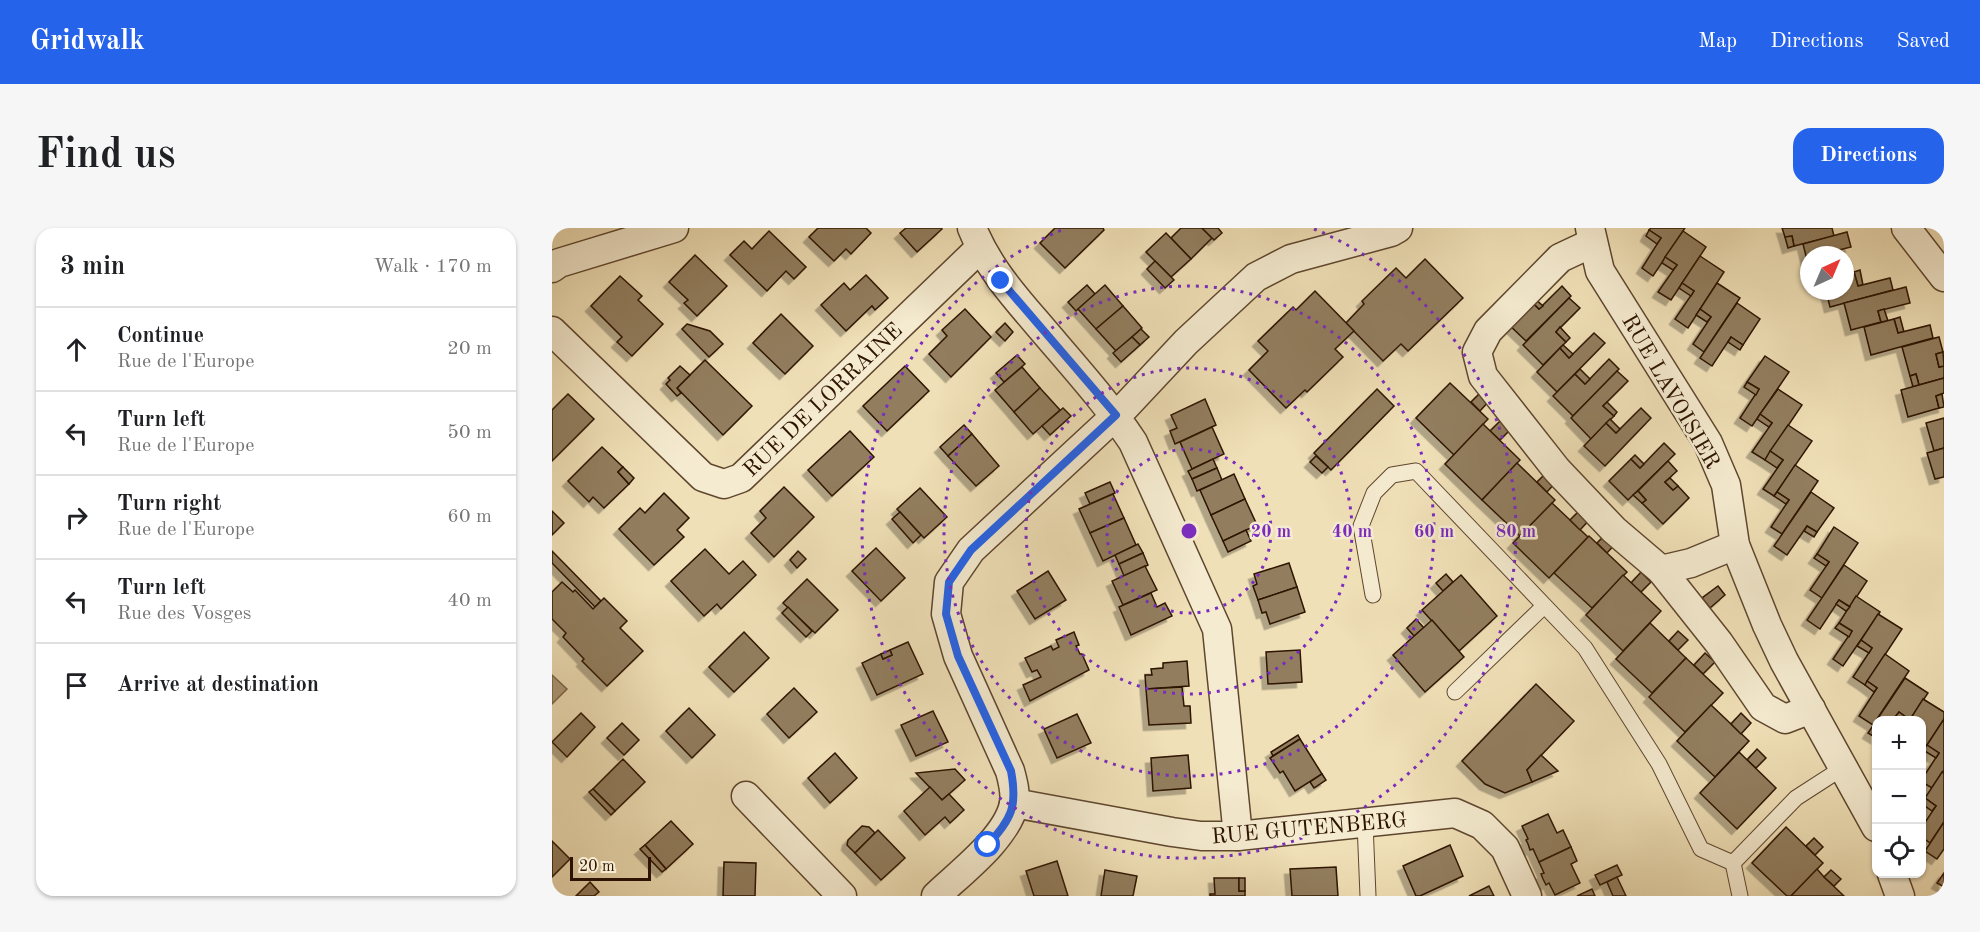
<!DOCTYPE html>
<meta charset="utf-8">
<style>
body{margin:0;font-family:"Old Standard TT",serif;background:#f6f6f6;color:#202124}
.controls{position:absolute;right:18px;bottom:18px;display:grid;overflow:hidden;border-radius:12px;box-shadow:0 2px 4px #0004}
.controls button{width:54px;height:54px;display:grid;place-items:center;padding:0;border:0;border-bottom:2px solid #e0e0e0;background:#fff;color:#202124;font:30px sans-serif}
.compass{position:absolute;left:1248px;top:18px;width:54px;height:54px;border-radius:50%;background:#fff;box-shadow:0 2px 4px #0004;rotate:44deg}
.scale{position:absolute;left:18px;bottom:15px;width:81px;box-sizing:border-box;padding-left:6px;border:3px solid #2d1300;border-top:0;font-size:16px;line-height:21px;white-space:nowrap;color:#2d1300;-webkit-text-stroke:4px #f5ebd0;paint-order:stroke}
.stop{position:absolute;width:18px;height:18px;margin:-14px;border:4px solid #2563eb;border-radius:50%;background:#fff}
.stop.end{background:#2563eb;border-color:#fff;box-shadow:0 2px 6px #0008}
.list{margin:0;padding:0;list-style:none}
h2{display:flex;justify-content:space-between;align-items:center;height:78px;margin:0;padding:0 24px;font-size:26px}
h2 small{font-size:20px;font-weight:400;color:#757577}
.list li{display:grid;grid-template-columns:39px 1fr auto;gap:18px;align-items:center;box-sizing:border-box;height:84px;padding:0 24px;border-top:2px solid #e0e0e0}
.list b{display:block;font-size:22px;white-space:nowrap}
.list p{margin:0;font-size:20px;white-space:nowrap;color:#757577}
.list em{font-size:20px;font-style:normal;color:#757577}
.icon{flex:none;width:33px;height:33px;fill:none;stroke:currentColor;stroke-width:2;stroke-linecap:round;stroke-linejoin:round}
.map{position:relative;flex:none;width:1392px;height:668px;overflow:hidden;border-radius:18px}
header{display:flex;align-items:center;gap:36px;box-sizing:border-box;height:84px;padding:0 30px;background:#2563eb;color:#fff}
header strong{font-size:28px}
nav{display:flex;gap:33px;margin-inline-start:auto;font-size:21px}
.intro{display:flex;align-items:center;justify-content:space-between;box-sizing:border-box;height:144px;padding:0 36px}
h1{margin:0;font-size:42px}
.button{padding:15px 27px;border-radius:18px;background:#2563eb;color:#fff;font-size:21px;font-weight:700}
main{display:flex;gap:36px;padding:0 36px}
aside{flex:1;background:#fff;border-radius:18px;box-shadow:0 2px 4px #0004}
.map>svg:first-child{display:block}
.water{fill:#ae9a79;stroke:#7a6449;stroke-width:1.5}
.building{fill:#927e5f;stroke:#2d1300;stroke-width:1.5;filter:url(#shadow)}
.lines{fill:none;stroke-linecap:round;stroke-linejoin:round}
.lane-casing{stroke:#5e462e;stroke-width:17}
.street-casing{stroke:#5e462e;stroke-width:31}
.lane{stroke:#f5ebd0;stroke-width:15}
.street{stroke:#f5ebd0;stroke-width:28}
.route{stroke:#2563eb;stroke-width:8}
.ring{fill:none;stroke:#7b2cbf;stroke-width:3;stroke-dasharray:3 6}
.labels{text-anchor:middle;stroke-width:5;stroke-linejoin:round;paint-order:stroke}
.street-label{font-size:22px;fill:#2d1300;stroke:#f5ebd0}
.centre{fill:#7b2cbf;stroke:#f5ebd0;stroke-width:3}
.ring-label{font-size:18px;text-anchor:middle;font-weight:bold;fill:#7b2cbf;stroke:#f5ebd0;stroke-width:5;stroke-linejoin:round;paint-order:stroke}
</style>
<header>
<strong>Gridwalk</strong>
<nav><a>Map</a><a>Directions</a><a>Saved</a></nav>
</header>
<div class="intro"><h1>Find us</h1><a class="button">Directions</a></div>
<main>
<aside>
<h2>3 min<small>Walk · 170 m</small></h2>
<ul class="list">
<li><svg class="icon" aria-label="ahead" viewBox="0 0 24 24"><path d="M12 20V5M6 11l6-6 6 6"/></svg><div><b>Continue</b><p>Rue de l'Europe</p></div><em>20 m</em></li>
<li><svg class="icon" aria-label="left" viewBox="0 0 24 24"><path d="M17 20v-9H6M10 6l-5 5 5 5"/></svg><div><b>Turn left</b><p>Rue de l'Europe</p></div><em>50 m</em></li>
<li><svg class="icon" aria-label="right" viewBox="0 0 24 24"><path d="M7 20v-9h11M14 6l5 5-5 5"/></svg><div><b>Turn right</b><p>Rue de l'Europe</p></div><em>60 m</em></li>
<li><svg class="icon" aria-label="left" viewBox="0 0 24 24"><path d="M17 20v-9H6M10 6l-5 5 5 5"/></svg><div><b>Turn left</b><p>Rue des Vosges</p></div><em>40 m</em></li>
<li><svg class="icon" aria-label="arrive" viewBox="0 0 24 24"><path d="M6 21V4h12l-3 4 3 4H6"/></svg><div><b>Arrive at destination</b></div></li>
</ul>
</aside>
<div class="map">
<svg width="1392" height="668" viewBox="0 0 1392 668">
<defs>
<filter id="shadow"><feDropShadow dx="-5.5" dy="5.5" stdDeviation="0" flood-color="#0004"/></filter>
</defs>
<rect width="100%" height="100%" fill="#f0e0b7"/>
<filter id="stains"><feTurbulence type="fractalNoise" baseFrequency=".00333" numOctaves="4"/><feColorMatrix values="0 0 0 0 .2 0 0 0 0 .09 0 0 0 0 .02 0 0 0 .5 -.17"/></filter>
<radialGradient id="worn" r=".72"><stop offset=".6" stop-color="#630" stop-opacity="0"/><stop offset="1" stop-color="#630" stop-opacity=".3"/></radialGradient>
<!-- water -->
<path class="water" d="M0,447l15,14 -15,15z"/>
<!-- building -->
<g class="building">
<path d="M266,0h48l5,5 -20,21 -5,-5 -12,12 -25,-24z"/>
<path d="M354,0h35l1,1 -25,23 -17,-19z"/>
<path d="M503,0h48l1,2 -39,38 -25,-25z"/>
<path d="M629,0h21l10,10 -21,21 -20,-21z"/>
<path d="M650,0h16l4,5 -8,7z"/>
<path d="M1099,0h34l-32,48 -11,-8 19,-30 -12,-8z"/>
<path d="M1230,0h50l2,8 -40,10 -2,-10 -7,1z"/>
<path d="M1097,2l12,8 -4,6 -11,-8z"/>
<path d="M217,3l37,36 -12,12 -8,-8 -19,20 -37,-36 14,-14 8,8z"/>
<path d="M1131,3l23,16 -35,53 -13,-8 19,-27 -12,-8z"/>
<path d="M1295,4l4,15 -16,4 2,4h-28v13l-6,-24z"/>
<path d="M614,5l25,26 -20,18 -25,-25z"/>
<path d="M1240,8l2,10 -6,2 -3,-11z"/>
<path d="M143,27l32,31 -30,30 -13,-13 4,-3 -19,-18z"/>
<path d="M1148,28l24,16 -36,56 -13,-9 19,-28 -12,-8z"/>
<path d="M1113,29l12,8 -4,5 -11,-7z"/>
<path d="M873,31l38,39 -55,53 -7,-7 -18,17 -37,-38 18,-19 -2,-3 34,-33 10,10z"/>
<path d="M603,33l19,19 -9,8 -18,-19z"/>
<path d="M1308,42l3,15 -5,1 -4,-14z"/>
<path d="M1302,44l4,14 32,-8 3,12 -63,17 -4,-16h19v-17z"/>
<path d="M314,47l22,23 -13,12 -3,-4 -26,25 -25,-26 23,-22 6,7z"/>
<path d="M68,48l22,20 -4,4 25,24 -31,32 -15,-14 5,-5 -31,-31z"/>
<path d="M1130,55l12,8 -3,5 -12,-8z"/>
<path d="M1165,55l23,15 -36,54 -11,-8 18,-27 -11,-8z"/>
<path d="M535,57l8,9 -19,17 -8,-9z"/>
<path d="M553,57l18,21 -27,23 -18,-20z"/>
<path d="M1010,58l9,10 -45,45 -20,-19 23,-23 10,10z"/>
<path d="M1354,59l4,16 -32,8 3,11 -30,8 -7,-27z"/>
<path d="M763,63l39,40 -19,18 8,8 -36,35 -2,-2 -19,18 -37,-38 19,-19 -10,-10 35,-34 3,3z"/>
<path d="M980,68l11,10 -4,3 -10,-10z"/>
<path d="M1017,70l11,10 -24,24 10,10 -23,23 -20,-20z"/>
<path d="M1185,75l23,16 -17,26 -12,-8 -19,29 -12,-8z"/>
<path d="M571,78l19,22 -26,23 -20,-22z"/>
<path d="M413,81l26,28 -40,40 -22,-23 18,-18 -5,-6z"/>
<path d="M1148,81l11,8 -4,5 -11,-7z"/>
<path d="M1332,81l4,12 -7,1 -3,-11z"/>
<path d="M229,86l32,32 -28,28 -32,-31z"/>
<path d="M1348,89l4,15 -6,1 -4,-14z"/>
<path d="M1342,91l4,14 32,-8 3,13 -62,17 -7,-28z"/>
<path d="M453,95l8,9 -8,9 -9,-9z"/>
<path d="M135,96l23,7 13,13 -14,13 -27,-28z"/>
<path d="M1008,99l10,11 -4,4 -10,-10z"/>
<path d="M589,101l8,8 -9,8 -8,-8z"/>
<path d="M1042,105l11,10 -48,49 -20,-20 23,-24 9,10z"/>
<path d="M580,109l8,8 -19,17 -8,-9z"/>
<path d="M1179,109l12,8 -3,5 -12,-8z"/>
<path d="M1387,109l4,15 -7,2 3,13 5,-1v12l-25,7 -3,-11 -6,2 -8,-29z"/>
<path d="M1011,117l10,9 -4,4 -9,-10z"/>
<path d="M1391,124l1,14 -5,1 -3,-13z"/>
<path d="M465,127l8,9 -21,18 -8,-9z"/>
<path d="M1213,128l24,16 -37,54 -12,-8 19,-29 -12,-7z"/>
<path d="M1057,131l10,10 -46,47 -20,-20 22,-22 10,10z"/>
<path d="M153,132l47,46 -29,29 -46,-47z"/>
<path d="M128,138l10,9 -13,13 4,5 -4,3 -11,-12 4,-4 -2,-2z"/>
<path d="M353,138l24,25 -42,40 -24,-25z"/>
<path d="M470,139l18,21 -26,24 -19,-22z"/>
<path d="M1028,141l10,10 -5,5 -10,-10z"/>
<path d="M1065,143l11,10 -25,25 11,10 -23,23 -20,-21z"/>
<path d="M1364,146l3,11 -6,2 -3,-11z"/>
<path d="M1392,150v15l-8,3 3,12 -31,9 -7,-27z"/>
<path d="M1195,154l12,7 -3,6 -12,-8z"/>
<path d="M898,155l38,36 -34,36 -38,-37z"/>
<path d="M488,160l20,22 -27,24 -19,-22z"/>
<path d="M825,161l17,17 -63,64 -17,-17z"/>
<path d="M1226,161l24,16 -37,55 -13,-8 20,-29 -12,-9z"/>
<path d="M929,164l9,8 -10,11 -9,-9z"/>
<path d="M16,166l26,25 -42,42v-51z"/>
<path d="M1390,166l2,13 -5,1 -3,-12z"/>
<path d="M653,171l11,26 -41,19 -5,-13 7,-3 -6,-13z"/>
<path d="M1055,174l10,10 -3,4 -11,-10z"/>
<path d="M511,180l8,8 -21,19 -8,-9z"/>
<path d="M1089,180l10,10 -46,48 -21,-20 22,-23 10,10z"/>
<path d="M1208,186l12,9 -3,4 -12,-8z"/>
<path d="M1392,190v30l-10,3 -8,-28z"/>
<path d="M1058,191l10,10 -4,4 -10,-10z"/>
<path d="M948,193l10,9 -10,10 -10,-9z"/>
<path d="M931,196l37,36 -38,40 -37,-36z"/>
<path d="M412,197l8,9 -24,22 -8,-9z"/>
<path d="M1236,197l24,16 -38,55 -11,-7 20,-29 -13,-9z"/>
<path d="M660,199l12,27 -32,15 -12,-27z"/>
<path d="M298,203l24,26 -42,39 -24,-26z"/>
<path d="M420,206l27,32 -23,20 -28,-30z"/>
<path d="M1112,215l11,11 -47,46 -19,-19 22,-22 9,9z"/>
<path d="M50,219l21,20 -5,5 11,12 -25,24 -11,-11 -4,5 -21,-21z"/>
<path d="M1392,220v29l-9,2 -8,-26z"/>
<path d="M1218,223l13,9 -6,8 -12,-8z"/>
<path d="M1083,227l9,9 -4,4 -9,-9z"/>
<path d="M764,228l12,11 -6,6 -12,-11z"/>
<path d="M661,231l4,9 -25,11 -4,-8z"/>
<path d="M1116,233l9,10 -12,11 8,8 5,-4 11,12 -26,26 -21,-21 4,-3 -8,-9z"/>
<path d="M965,235l38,37 -35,36 -38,-36z"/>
<path d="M1243,237l23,16 -36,53 -11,-7 18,-27 -12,-8z"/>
<path d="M71,239l11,11 -5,6 -11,-12z"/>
<path d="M665,240l5,12 -25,11 -5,-12z"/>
<path d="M994,245l10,9 -9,10 -10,-10z"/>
<path d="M682,246l11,25 -34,16 -11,-25z"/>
<path d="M1118,250l8,8 -5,4 -8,-8z"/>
<path d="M558,254l5,11 -25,11 -5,-11z"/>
<path d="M232,259l30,30 -40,40 -23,-24 15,-15 -6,-7z"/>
<path d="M368,260l27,29 -23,21 -27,-29z"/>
<path d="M1086,263l8,9 -4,3 -9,-8z"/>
<path d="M1225,264l12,8 -3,4 -12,-8z"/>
<path d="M1259,264l23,16 -17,24 -10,-6 -20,29 -13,-9z"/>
<path d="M112,265l25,25 -12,12 7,7 -30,28 -35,-36 21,-21 5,5z"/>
<path d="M561,266l11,24 -34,15 -11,-24z"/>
<path d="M693,271l12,26 -34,16 -12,-26z"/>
<path d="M1000,275l36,34 -39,41 -36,-35z"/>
<path d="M1029,281l10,9 -11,12 -10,-10z"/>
<path d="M0,283l12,12 -12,12z"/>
<path d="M348,284l21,23 -8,8 -21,-24z"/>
<path d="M572,290l12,27 -33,16 -13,-28z"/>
<path d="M1255,298l10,6 -3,5 -10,-6z"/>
<path d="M1282,299l24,16 -36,55 -12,-8 19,-28 -12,-8z"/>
<path d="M694,302l5,11 -23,11 -5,-11z"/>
<path d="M1054,306l10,9 -9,10 -10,-10z"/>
<path d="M1037,308l38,36 -35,36 -38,-35z"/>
<path d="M586,316l5,9 -24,11 -4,-9z"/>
<path d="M324,320l29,30 -24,23 -29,-30z"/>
<path d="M153,321l24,25 14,-13 13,14 -35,34 -4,-5 -13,12 -33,-35z"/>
<path d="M0,323l49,50 -6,6 -43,-44z"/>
<path d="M246,323l8,8 -9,9 -7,-8z"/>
<path d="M591,325l5,12 -24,11 -5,-12z"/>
<path d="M1265,326l12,8 -3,4 -12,-8z"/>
<path d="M737,335l8,24 -39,13 -5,-14 4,-2 -3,-10z"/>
<path d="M1292,337l23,16 -17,26 -11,-7 -19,29 -13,-9z"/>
<path d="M593,338l12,24 -34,15 -11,-24z"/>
<path d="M496,343l18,29 -31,19 -18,-28z"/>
<path d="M1089,344l10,10 -10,10 -10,-9z"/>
<path d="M894,346l7,8 -10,9 -7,-8z"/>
<path d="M909,347l36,41 -38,35 -37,-41z"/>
<path d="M1071,347l38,36 -38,40 -37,-36z"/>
<path d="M255,351l31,31 -23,23 -32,-30z"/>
<path d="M10,354l11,10 2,-2 18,19 11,-11 23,23 -7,7 23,23 -36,35 -25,-25 2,-2 -21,-22 3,-4 -14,-14v-27z"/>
<path d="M1166,358l7,9 -15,13 -8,-10z"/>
<path d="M745,359l8,25 -35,12 -4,-12 -4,1 -4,-13z"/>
<path d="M599,365l6,14 8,-4 7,13 -41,19 -12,-28z"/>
<path d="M1304,368l24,16 -37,54 -10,-7 19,-28 -13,-8z"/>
<path d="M1287,372l11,7 -4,4 -10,-7z"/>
<path d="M236,379l24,24 -6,6 -24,-24z"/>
<path d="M1326,386l24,15 -37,56 -12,-8 19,-29 -11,-8z"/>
<path d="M864,391l8,9 -10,8 -7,-8z"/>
<path d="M880,392l32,37 -39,35 -32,-37z"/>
<path d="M1098,395l36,35 -34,35 -36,-34z"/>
<path d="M1287,395l13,8 -3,6 -14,-9z"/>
<path d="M1126,403l10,9 -10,10 -9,-9z"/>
<path d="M192,404l25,26 -35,34 -25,-25z"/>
<path d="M522,404l5,13 -3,1 4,8h2l7,16 -59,31 -7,-16 18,-8 -4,-7 -5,2 -7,-14 26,-12 2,4 6,-3 -3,-7z"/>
<path d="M1309,412l11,8 -3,5 -12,-7z"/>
<path d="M356,414l15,32 -46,21 -15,-32 19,-9 2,5 9,-4 -2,-5z"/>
<path d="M338,422l2,5 -9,4 -2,-5z"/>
<path d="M748,422l2,32 -34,2 -2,-32z"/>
<path d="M1153,425l10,9 -12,12 -9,-9z"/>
<path d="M1333,426l24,17 -36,54 -14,-9 18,-28 -10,-7z"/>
<path d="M1134,430l37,35 -38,39 -36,-35z"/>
<path d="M635,433l2,25 -43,3 -1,-14h7l-1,-6 12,-1v-5z"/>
<path d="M1353,450l23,15 -18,27 -11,-8 -6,9h-17v17l-8,-5z"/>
<path d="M1315,453l10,7 -3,4 -9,-7z"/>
<path d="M984,456l38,37 -47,49 5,12 -27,11 -20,-9 -23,-23z"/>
<path d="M630,459l2,19h6l1,17 -42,2 -3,-36z"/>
<path d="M242,460l23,24 -28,26 -22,-24z"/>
<path d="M1371,471l21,13v7l-22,34v-32h-13z"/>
<path d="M1159,477l38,36 -34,36 -38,-36z"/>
<path d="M137,480l26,27 -23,23 -26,-27z"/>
<path d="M381,483l15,31 -32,14 -15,-31z"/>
<path d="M1347,484l11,8 -1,1h-9l-5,-4z"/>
<path d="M29,485l14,14 -28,30 -15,-15z"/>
<path d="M1189,485l10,10 -10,11 -10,-10z"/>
<path d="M525,486l14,29 -34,15 -13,-29z"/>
<path d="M1392,491v51l-12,18 -10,-6v-3l17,-26 -12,-8z"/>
<path d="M70,495l17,17 -15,15 -17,-17z"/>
<path d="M746,507l2,4 -27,17 -2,-4z"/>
<path d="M748,511l22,35 -27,17 -12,-20 -3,2 -10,-15z"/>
<path d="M1375,517l12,8 -3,5 -13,-8z"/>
<path d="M1205,521l9,9 -10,10 -9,-8z"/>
<path d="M1187,524l37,36 -39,41 -37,-36z"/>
<path d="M283,525l22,25 -27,25 -22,-25z"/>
<path d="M636,527l3,33 -38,3 -2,-33z"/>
<path d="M989,527l17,16 -26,11 -5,-12z"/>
<path d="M71,531l22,23 -30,29 -22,-22z"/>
<path d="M403,541l10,11 -23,20 -26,-27z"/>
<path d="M1390,544l2,1v49l-14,21 -8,-6v-10l14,-21 -11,-8z"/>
<path d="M770,546l4,6 -12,8 -4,-6z"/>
<path d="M378,559l12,13 7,-6 15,16 -14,13 -5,-6 -20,18 -21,-24z"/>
<path d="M41,561l22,22 -4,4 -22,-23z"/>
<path d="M1373,570l11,8 -4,5 -10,-7z"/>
<path d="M996,586l9,19 6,-3 8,17 -32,15 -6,-13 -3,1 -2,-6 -2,-4 2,-1 -6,-13z"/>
<path d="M119,593l22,23 -27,25 -21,-24z"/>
<path d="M1392,594v27l-7,10 -12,-8z"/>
<path d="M310,598l7,1 6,6 -20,20 -8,-8 1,-5z"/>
<path d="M1234,599l37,36 -32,33h-4l-35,-33z"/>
<path d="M326,602l27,28 -24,22 -26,-27z"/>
<path d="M1262,610l9,9 -8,8 -9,-9z"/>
<path d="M0,613l18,18 -18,18z"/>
<path d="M93,617l21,24 -4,3 -22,-23z"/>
<path d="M898,617l13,31 -43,20h-4l-13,-30z"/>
<path d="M1019,619l6,14 -6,3 9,19 -25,12 -6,-12 -3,2 -3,-6 -2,-5 3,-1 -5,-11z"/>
<path d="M505,633l11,35h-34l-8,-25z"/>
<path d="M172,634l32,1 -1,33h-32z"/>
<path d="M1065,637l5,10 -22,10 -5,-10z"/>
<path d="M784,639l2,29h-46l-2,-27z"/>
<path d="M1265,641l7,8 20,19h-53z"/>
<path d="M553,642l32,6 -4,20h-32z"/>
<path d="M1279,642l10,9 -7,7 -10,-9z"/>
<path d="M1392,645v14l-7,-4z"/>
<path d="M1065,649l9,19h-13l-6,-14z"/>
<path d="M662,650h25v13h6v5h-35v-2h5z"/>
<rect x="687" y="650" width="6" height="13"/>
<path d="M38,654l9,10 -5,4h-18z"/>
<path d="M937,658l5,10h-25z"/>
<path d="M1040,661l3,7h-18z"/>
</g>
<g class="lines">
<defs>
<g id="lane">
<path d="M821,367l-12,-69 13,-33 18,-18 24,-4 169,177 74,116 42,85 32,14"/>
<path d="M903,464l89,-86"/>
<path d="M813,595l3,73"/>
<path d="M1188,668l-7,-33 63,-65 48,-31"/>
</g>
<g id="street">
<path d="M420,0c15,37 39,65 65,95 33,39 68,77 96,119l84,187 21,207"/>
<path d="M1038,0l10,43 108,172 18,42 9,60 32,80 17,36 92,166"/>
<path d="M1354,0l38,49"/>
<path d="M1040,15l-32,15 -72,73 -11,21 6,24 74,94 57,60 47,40 58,73 44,64 22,12 26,-10"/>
<path d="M0,40l7,-5 115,-35"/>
<path d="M0,103l151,146 21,7 17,-6 239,-230"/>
<path d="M1109,342l30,-7 44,-18"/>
<path d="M194,568l96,100"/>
<path d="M462,575l158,29 29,4h37l217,-23 27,12 23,23 22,48"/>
<path d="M1340,646l8,22"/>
<path d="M384,668c24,-23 71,-58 78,-92 2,-11 -1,-22 -4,-33l-52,-115 -12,-42 3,-32 22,-32 155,-144 60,-64 70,-65 35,-18 100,-27 7,-4"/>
</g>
</defs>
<!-- lane casing -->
<use href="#lane" class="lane-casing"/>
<!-- street casing -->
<use href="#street" class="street-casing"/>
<!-- lane -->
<use href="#lane" class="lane"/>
<!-- street -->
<use href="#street" class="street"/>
</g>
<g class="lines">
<!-- route -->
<path class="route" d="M436,617c23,-27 30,-37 23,-74l-53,-115 -12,-42 3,-32 22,-32 145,-135 -115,-134"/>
</g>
<!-- distance rings -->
<g class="ring">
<circle cx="637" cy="303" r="82"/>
<circle cx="637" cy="303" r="163"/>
<circle cx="637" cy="303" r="245"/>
<path d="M762 1A327 327 0 1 1 512 1"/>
</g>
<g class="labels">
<!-- street labels -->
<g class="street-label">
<text transform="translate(1120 163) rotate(60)" y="8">RUE LAVOISIER</text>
<text transform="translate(270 171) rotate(-44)" y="8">RUE DE LORRAINE</text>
<text transform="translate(757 599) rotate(-5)" y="8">RUE GUTENBERG</text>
</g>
</g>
<circle cx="637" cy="303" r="9" class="centre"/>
<g class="ring-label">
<text x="719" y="309">20 m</text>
<text x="800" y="309">40 m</text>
<text x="882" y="309">60 m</text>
<text x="964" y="309">80 m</text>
</g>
<rect width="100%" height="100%" filter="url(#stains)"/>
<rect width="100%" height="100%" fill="url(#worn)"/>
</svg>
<div class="controls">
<button>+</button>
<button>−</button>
<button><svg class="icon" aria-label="locate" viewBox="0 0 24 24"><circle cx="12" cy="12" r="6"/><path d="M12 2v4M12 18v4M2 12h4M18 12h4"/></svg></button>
</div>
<svg class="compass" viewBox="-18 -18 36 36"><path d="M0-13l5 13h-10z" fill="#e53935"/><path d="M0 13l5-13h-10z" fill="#757577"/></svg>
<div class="scale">20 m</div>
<div class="stop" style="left:436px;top:617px"></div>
<div class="stop end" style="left:449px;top:53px"></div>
</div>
</main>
